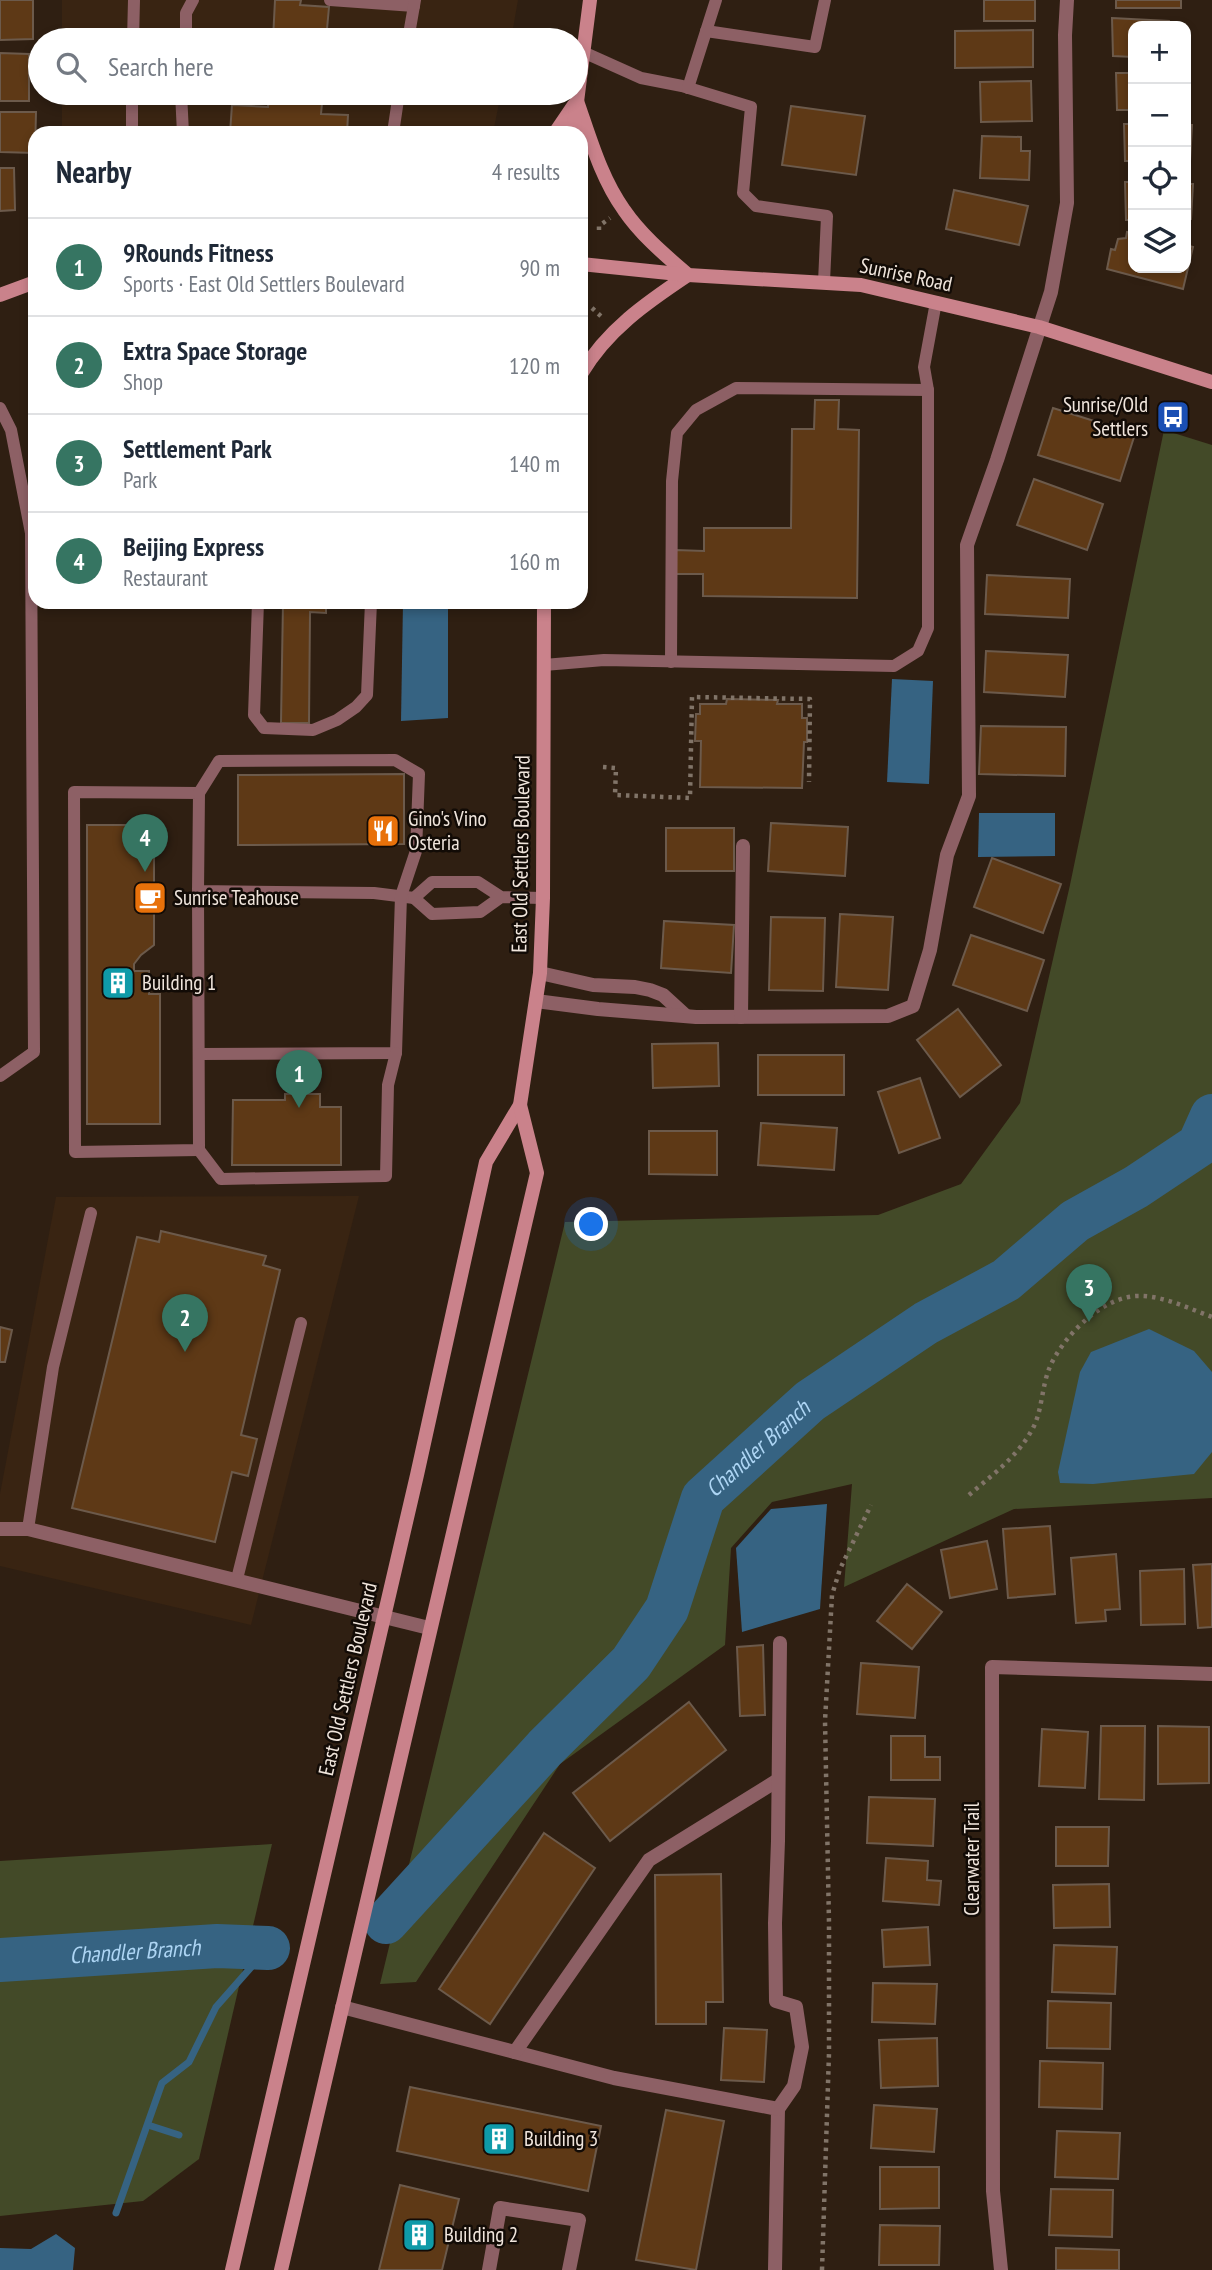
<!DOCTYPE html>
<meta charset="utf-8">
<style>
body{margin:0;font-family:"PT Sans Narrow",sans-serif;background:#f6f6f7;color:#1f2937}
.controls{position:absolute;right:21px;top:21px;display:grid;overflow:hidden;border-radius:14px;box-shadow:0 4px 10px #0003}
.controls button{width:63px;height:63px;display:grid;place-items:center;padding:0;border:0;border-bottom:2px solid #e0e1e3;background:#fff;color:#1f2937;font:35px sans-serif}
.you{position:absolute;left:592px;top:1225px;width:24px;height:24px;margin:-18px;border:5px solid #fff;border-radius:50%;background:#1a73e8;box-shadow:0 0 0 10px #1a73e833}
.badge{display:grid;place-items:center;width:46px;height:46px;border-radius:50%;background:#367562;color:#fff;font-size:23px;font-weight:700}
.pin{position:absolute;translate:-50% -58px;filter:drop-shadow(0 2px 4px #0008)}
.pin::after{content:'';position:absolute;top:37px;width:24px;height:21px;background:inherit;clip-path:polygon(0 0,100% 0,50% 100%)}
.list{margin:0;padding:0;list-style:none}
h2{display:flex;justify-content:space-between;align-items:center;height:91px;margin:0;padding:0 28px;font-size:30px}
h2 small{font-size:23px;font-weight:400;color:#747a83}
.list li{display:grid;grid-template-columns:46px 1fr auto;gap:21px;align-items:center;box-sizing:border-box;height:98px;padding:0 28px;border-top:2px solid #e0e1e3}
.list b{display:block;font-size:26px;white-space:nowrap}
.list p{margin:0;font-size:23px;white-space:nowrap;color:#747a83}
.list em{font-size:23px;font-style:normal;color:#747a83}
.icon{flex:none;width:38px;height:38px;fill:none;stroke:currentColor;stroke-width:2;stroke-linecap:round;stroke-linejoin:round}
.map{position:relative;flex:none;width:1212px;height:2270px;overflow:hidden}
.search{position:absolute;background:#fff;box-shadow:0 4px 10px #0003;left:28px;top:28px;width:560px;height:77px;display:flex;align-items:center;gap:18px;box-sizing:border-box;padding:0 24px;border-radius:38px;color:#747a83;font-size:26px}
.panel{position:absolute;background:#fff;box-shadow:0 4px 10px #0003;left:28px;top:126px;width:560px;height:483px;border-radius:21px}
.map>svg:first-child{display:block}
.built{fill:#392412}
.green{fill:#434a28}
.water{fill:#366382}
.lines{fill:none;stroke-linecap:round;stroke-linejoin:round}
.stream{stroke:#366382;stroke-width:7}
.river{stroke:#366382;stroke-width:44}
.building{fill:#5e3916;stroke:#6c5a4b;stroke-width:2}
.path{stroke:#817468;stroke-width:4.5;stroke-dasharray:3.5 5;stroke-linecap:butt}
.lane{stroke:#8d6065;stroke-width:12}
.street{stroke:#8d6065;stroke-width:14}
.secondary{stroke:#ca828b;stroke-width:14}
.labels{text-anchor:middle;stroke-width:5;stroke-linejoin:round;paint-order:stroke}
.street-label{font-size:21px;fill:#f0e5dc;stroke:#120b06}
.poi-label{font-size:21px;fill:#f0e5dc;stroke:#120b06;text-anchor:start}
.water-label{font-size:23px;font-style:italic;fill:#add5f4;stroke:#120b06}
</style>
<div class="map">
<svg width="1212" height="2270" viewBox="0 0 1212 2270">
<rect width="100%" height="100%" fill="#2f1f12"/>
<!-- built -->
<g class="built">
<path d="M62,0h456l-7,40h-449z"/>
<path d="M62,93h439l-8,40h-431z"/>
<path d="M359,1196l-108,429 -251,-59v-72l56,-297z"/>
</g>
<!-- green -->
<g class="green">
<path d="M1164,430l48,15v1053l-198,11 -170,78 8,-103 -80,18 -41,46 -6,97 -165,119 -144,218 -36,2 185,-762 313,-7 83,-31 59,-81 50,-218z"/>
<path d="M272,1844l-73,315 -56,42 -143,15v-355z"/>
</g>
<!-- water -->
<g class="water">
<path d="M403,602h45v116l-47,3z"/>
<path d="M892,679l41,2 -4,103 -42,-2z"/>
<path d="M979,813h76v43l-77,1z"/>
<path d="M1149,1329l45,22 18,21v80l-18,22 -101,10 -33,-1 -2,-11 22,-100 11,-20z"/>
<path d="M827,1504l-7,105 -78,23 -6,-84 35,-39z"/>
<path d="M56,2234l19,14 -2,22h-73v-22l31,1z"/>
</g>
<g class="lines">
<!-- stream -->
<g class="stream">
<path d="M148,2125l31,10"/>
<path d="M116,2213l46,-130 27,-21 27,-55 52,-59"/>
</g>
<!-- river -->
<g class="river">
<path id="s1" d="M386,1922l159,-174 86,-85 36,-54 36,-111 107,-97 116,-78 80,-43 69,-59 61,-34 63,-42 13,-29"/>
<path id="s2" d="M0,1960l217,-14 51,2"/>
</g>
</g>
<!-- building -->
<g class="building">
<path d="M0,0h33v39l-33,1z"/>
<path d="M275,0h26l-1,5 29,2 -3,33h-53z"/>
<rect x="984" y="0" width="51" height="21"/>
<rect x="1116" y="0" width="65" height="8"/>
<path d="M1112,18l57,3 1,5h-37v31l-20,-1z"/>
<path d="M1033,30v37l-78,1v-37z"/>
<path d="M0,53l29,1v47h-29z"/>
<path d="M1116,73h17v37h-16z"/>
<path d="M1031,81l1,40 -51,1 -1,-40z"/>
<path d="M269,93h54l-2,21 27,1 -1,18h-117l2,-28 36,2z"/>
<path d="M791,106l74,10 -9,59 -74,-10z"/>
<path d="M0,112h36l-1,41 -35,-1z"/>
<path d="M1124,124h9v37h-8z"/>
<path d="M1186,125h6l-2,36h-4z"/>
<path d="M982,136l39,1v14h9l-1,29 -49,-2z"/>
<path d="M0,168h14l1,42 -15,1z"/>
<path d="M1125,182h8v38h-7z"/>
<path d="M1186,184h7l-2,35h-5z"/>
<path d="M954,190l74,16 -9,39 -73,-16z"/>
<path d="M1127,232l6,1v35h53v-23l7,2 -10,42 -76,-20 4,-20 4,1 3,-11 8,-1z"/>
<path d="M815,400h24l-1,29 21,1 -2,168 -154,-2v-22h-27v-24l28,1v-23h87l1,-99h22z"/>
<path d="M1053,408l82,26 -15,47 -82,-26z"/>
<path d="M1034,479l69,25 -16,46 -70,-25z"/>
<path d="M987,575l83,4 -2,39 -83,-4z"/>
<path d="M283,602h43v11l-16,-1 -1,111h-28z"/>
<path d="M986,651l82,4 -3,42 -81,-5z"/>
<path d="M727,699l51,1 -1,4h25v14h5v24h-3l-2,46 -102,-1 1,-46h-6l1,-27h4v-10h26z"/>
<path d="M981,726l85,1 -1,49 -86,-2z"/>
<path d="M404,774v70l-166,1v-70z"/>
<path d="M771,823l77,4 -3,49 -77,-5z"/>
<path d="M87,825h67v120l-13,10 -7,9v7h15v23h11v130h-73z"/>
<rect x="666" y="828" width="68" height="43"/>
<path d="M992,858l69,26 -18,49 -69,-26z"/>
<path d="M840,914l53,3 -5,73 -52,-3z"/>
<path d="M771,917l54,1 -2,73 -54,-1z"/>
<path d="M664,921l70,4 -3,48 -70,-5z"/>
<path d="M971,935l73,25 -17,51 -74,-26z"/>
<path d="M958,1009l43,56 -41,32 -43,-57z"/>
<path d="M718,1043l1,43 -66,2 -1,-44z"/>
<rect x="758" y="1055" width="86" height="40"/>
<path d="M920,1078l20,60 -41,15 -21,-61z"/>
<path d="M285,1094h35v13h21v58h-109l1,-65h52z"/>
<path d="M761,1123l76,5 -3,42 -76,-5z"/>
<path d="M649,1131h68v44l-68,-1z"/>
<path d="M161,1231l105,25 -3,9 17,5 -39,165 16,4 -9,37 -16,-4 -17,70 -143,-34 65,-271 22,5z"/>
<path d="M0,1327l12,3 -7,32h-5z"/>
<path d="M1050,1526l5,68 -47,4 -5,-69z"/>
<path d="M987,1541l10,48 -47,9 -9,-48z"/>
<path d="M1116,1554l4,55 -15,1 1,11 -30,2 -5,-65z"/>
<path d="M1212,1564v63l-14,1 -5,-63z"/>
<path d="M1184,1569l1,55 -44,1 -1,-54z"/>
<path d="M907,1584l35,28 -30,37 -35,-28z"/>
<path d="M763,1645l2,70 -25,1 -3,-69z"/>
<path d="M861,1663l58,4 -4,51 -58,-4z"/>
<path d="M689,1702l37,48 -116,91 -37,-48z"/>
<path d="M1101,1726h44l-1,74 -45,-1z"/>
<path d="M1158,1726l51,1v56l-51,1z"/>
<path d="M1042,1729l46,3 -3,56 -46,-2z"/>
<path d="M891,1736h34v21h15v23h-49z"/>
<path d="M869,1797l66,2 -2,47 -66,-3z"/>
<path d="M1056,1827h53l-1,39h-52z"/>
<path d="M544,1833l51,35 -105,156 -51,-35z"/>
<path d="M886,1858l42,3 -1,19 14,1 -2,24 -56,-4z"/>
<path d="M721,1874l2,128h-17v22h-50l-1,-149z"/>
<path d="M1109,1884l1,43 -56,1 -1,-43z"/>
<path d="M928,1927l2,38 -46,2 -2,-37z"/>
<path d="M1054,1945l63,2 -2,47 -63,-2z"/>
<path d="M873,1983l64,1 -2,40 -63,-2z"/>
<path d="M1048,2001l63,2 -1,46 -63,-1z"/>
<path d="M724,2028l43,2 -3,52 -43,-2z"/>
<path d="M937,2038l1,48 -57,2 -2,-48z"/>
<path d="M1040,2061l63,2 -1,46 -63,-2z"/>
<path d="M410,2087l191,39 -13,65 -191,-40z"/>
<path d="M874,2105l63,4 -3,43 -63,-4z"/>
<path d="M666,2110l58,11 -28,149 -60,-10z"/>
<path d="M1057,2131l63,2 -2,46 -63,-2z"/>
<path d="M880,2167h59v41l-59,1z"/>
<path d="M400,2185l59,14 -17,71h-63z"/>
<path d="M1051,2189l62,1 -1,47 -63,-2z"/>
<path d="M880,2225l60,1 -1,39h-60z"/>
<path d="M1056,2248l63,2v20h-63z"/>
</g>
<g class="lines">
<!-- path -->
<g class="path">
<path d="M599,230v-4l11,-8"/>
<path d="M592,308l12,11"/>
<path d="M603,767l13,1 -1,27 75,3 2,-101 118,2 -1,83"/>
<path d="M969,1495c24,-21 50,-39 65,-69 8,-17 8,-39 15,-57 13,-32 54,-74 91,-73 24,0 50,13 72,21"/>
<path d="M822,2270l7,-217v-130l-4,-202 7,-126 8,-26 31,-64"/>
</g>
<!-- lane -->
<g class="lane">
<path d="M330,0l84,6"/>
<path d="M706,31l109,16 10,-47"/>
<path d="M133,40l1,-40"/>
<path d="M186,40v-27l7,-13"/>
<path d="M408,40l7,-40"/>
<path d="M583,52l58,26 41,8 69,21 -8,86 13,13 71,10 -3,66"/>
<path d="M688,88l28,-88"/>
<path d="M181,93l2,40"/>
<path d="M132,133v-40"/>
<path d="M393,133l6,-40"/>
<path d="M0,408l11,22 20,103 3,519 -34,24"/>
<path d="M258,602l-4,113 10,13 49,2 24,-10 19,-13 11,-12 4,-93"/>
<path d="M671,662l1,-181 5,-48 19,-23 40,-22 192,2"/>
<path d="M544,665l60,-5 290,6 24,-15 10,-23v-238l-4,-23 12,-65"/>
<path d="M198,891l1,259 -124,2 -1,-360 125,1 -1,98 176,2 40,5"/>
<path d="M501,897l-21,15 -48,2 -18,-16 18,-16h46l23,15 42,1"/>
<path d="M199,1054l197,-1 5,-157 15,-45 3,-77 -24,-14 -176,1 -20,32"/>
<path d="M199,1150l22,29 165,-3 2,-91 8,-32"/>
<path d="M28,1529l25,-162 38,-154"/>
<path d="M237,1579l64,-256"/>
</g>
<!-- street -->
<g class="street">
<path d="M540,973l53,12 42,2 15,3 13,5 23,21"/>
<path d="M536,1001l62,8 98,8 192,-1 25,-10 17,-56 17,-95 22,-59 -2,-251 30,-85 54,-168 16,-89 -2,-168 2,-35"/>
<path d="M741,1017l2,-171"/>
<path d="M0,1529h28l401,99"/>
<path d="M342,2007l272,71 164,31 -3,161"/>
<path d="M515,2052l134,-192 129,-80"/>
<path d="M778,2109l16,-23 8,-39 -6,-40 -20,-6 -1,-78 3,-82 2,-198"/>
<path d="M489,2270l11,-62 79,12 -10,50"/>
<path d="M1001,2270l-8,-79 -1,-524 220,7"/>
</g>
<!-- secondary -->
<g class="secondary">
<path d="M577,101c13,37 24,77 47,109 17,25 41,45 64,65 -42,28 -81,55 -107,99"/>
<path d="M555,133l19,-28"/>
<path d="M573,133l17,-133"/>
<path d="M581,264l107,11 173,10 178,42 173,55"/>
<path d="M0,295l35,-13"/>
<path d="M232,2270l185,-795 69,-313 34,-57 20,-132 3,-75 1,-296"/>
<path d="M281,2270l256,-1097 -17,-68"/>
</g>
</g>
<!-- icons -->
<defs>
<symbol id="bus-square" viewBox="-11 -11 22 22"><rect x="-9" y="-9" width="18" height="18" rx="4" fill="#1a4fb4" stroke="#120b06"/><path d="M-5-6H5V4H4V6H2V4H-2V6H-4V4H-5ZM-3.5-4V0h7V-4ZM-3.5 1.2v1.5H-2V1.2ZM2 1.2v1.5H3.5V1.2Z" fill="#fff"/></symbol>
<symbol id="restaurant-square" viewBox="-11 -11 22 22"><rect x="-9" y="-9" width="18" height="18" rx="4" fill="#e8710a" stroke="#120b06"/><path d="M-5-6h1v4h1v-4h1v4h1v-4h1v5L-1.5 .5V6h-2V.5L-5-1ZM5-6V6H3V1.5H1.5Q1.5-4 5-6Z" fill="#fff"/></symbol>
<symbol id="cafe-square" viewBox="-11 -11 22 22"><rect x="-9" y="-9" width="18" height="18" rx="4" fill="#e8710a" stroke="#120b06"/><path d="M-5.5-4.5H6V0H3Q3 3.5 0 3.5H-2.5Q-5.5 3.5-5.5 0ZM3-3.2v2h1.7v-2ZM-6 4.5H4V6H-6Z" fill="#fff"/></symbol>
<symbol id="building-square" viewBox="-11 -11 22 22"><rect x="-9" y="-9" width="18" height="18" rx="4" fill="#0f9aa8" stroke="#120b06"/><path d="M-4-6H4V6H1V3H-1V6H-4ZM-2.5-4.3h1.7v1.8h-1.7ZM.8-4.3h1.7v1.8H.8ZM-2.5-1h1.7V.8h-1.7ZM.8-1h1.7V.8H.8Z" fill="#fff"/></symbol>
</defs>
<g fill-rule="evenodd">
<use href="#bus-square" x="1154" y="398" width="38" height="38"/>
<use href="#restaurant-square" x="364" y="812" width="38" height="38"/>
<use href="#cafe-square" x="131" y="879" width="38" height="38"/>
<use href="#building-square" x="99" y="964" width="38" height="38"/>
<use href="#building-square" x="480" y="2120" width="38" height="38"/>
<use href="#building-square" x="400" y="2216" width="38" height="38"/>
</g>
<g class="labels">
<!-- street labels -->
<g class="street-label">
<text transform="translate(906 275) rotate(12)" y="7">Sunrise Road</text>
<text transform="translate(521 854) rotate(-89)" y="7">East Old Settlers Boulevard</text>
<text transform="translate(348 1679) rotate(-77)" y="7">East Old Settlers Boulevard</text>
<text transform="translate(972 1859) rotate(-90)" y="7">Clearwater Trail</text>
</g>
<!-- poi labels -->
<g class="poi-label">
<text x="1148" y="412" text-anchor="end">Sunrise/Old<tspan x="1148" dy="24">Settlers</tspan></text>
<text x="408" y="826">Gino's Vino<tspan x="408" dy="24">Osteria</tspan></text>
<text x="174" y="905">Sunrise Teahouse</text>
<text x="142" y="990">Building 1</text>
<text x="524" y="2146">Building 3</text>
<text x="444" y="2242">Building 2</text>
</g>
<!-- water labels -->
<g class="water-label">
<text dy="8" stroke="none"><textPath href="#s1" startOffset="612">Chandler Branch</textPath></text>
<text dy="8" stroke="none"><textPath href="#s2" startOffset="135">Chandler Branch</textPath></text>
</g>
</g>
</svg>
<div class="controls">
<button>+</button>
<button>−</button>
<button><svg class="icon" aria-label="locate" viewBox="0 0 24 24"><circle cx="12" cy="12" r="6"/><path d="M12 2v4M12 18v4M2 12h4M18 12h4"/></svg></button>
<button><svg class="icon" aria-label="layers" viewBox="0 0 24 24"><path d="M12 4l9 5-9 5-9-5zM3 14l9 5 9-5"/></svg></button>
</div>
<div class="you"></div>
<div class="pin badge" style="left:299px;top:1108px">1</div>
<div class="pin badge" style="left:185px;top:1352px">2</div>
<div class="pin badge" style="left:1089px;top:1322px">3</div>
<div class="pin badge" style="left:145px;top:872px">4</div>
<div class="search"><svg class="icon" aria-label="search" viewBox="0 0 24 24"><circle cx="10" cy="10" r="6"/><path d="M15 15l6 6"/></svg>Search here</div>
<section class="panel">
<h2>Nearby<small>4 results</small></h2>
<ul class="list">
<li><span class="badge">1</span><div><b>9Rounds Fitness</b><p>Sports · East Old Settlers Boulevard</p></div><em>90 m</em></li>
<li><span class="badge">2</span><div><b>Extra Space Storage</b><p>Shop</p></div><em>120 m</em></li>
<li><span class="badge">3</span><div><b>Settlement Park</b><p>Park</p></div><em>140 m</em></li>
<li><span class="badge">4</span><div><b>Beijing Express</b><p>Restaurant</p></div><em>160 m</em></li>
</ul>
</section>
</div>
